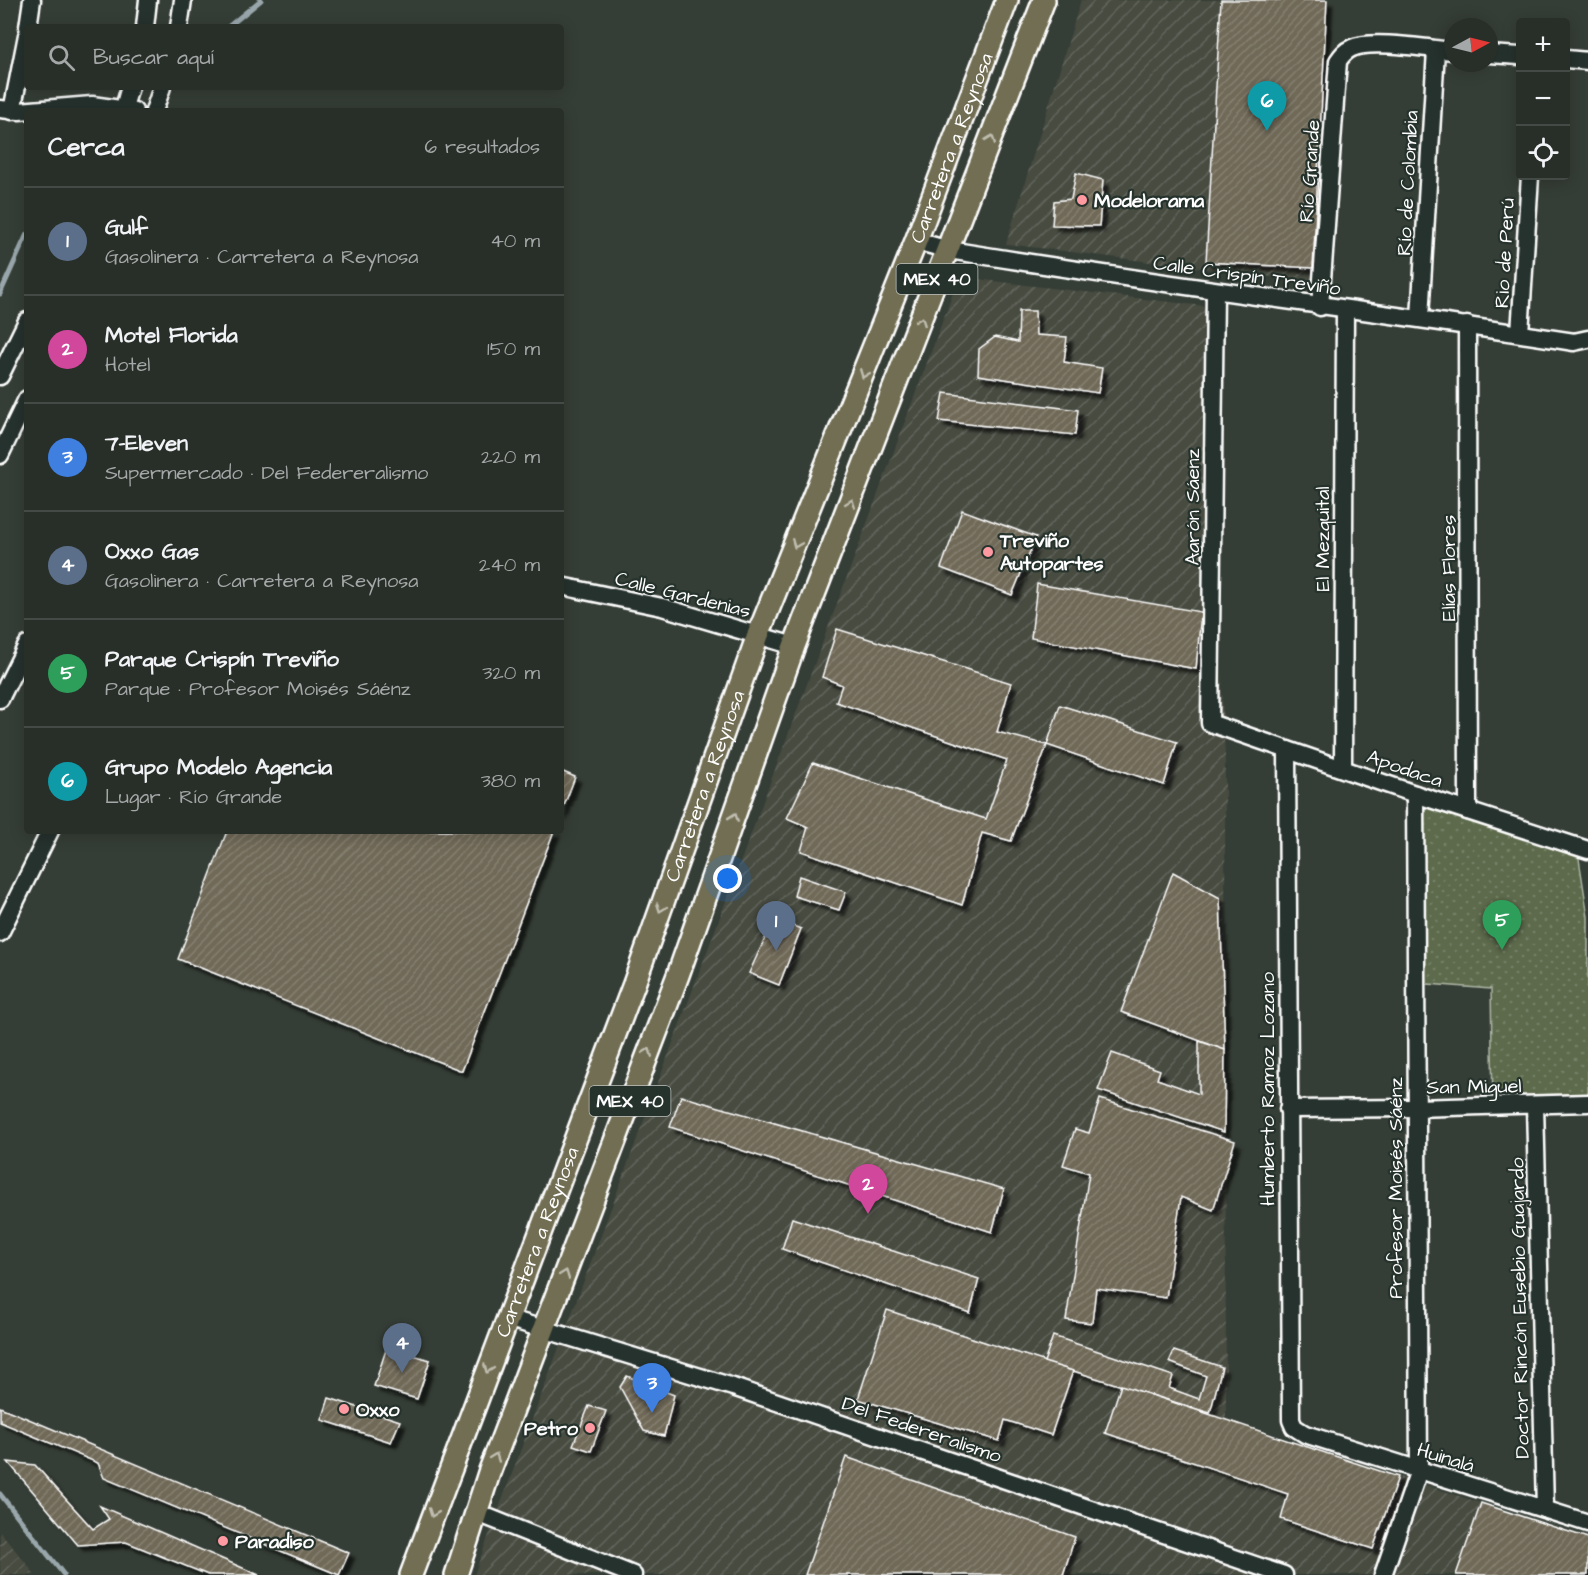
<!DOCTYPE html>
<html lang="es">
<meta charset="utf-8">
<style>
body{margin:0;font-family:"Architects Daughter",sans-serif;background:#303630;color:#f1f3f6}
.controls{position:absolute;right:18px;top:18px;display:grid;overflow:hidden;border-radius:6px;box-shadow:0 3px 15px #0003}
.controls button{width:54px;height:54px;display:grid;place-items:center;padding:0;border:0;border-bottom:2px solid #444a45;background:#282e28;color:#f1f3f6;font:30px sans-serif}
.compass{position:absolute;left:1444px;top:18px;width:54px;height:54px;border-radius:50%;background:#282e28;box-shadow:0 3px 15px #0003;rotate:83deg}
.you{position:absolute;left:728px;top:879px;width:21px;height:21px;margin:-15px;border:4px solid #fff;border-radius:50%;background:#1a73e8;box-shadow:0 0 0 9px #1a73e833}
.badge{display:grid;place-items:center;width:39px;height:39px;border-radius:50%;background:#ff9aa2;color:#fff;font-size:20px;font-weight:700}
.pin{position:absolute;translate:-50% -50px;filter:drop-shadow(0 2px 3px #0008)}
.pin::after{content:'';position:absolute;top:32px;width:21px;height:18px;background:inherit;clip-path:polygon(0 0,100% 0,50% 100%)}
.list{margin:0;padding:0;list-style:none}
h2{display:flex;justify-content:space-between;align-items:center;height:78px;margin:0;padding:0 24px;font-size:26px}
h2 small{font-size:20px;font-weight:400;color:#a5a8a8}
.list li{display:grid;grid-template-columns:39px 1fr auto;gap:18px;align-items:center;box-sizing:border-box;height:108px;padding:0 24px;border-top:2px solid #444a45}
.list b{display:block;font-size:22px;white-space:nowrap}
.list p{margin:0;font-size:20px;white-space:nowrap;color:#a5a8a8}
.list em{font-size:20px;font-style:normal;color:#a5a8a8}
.icon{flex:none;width:33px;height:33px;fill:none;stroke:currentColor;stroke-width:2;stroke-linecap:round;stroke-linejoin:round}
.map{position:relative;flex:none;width:1588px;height:1575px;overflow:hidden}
.search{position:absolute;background:#282e28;box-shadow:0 3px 15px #0003;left:24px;top:24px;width:540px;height:66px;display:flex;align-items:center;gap:15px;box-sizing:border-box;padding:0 21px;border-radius:6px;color:#a5a8a8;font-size:22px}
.panel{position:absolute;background:#282e28;box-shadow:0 3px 15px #0003;left:24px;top:108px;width:540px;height:726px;border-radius:6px}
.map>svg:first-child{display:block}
.industrial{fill:url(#industrial-furrows)}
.grass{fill:url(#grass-dots);stroke:#aeb5a6;stroke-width:1.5}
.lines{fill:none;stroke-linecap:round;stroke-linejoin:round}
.stream{stroke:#99a7ac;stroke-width:5}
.building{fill:url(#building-hatch);stroke:#fff;stroke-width:1.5;filter:url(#shadow)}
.minor-casing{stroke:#fff;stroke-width:21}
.major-casing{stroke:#fff;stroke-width:26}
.minor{stroke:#26332d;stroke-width:16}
.major{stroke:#726e52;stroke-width:21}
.oneway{stroke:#c0beb1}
.poi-dot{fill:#ff9aa2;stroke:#26332d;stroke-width:2}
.labels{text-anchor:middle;stroke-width:4.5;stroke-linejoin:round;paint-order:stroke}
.shield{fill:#26332d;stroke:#bec2c0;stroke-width:1.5}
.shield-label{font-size:18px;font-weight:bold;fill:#fff}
.street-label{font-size:20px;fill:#fff;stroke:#26332d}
.poi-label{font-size:20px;font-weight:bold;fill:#fff;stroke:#26332d;text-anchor:start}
</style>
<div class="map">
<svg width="1588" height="1575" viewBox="0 0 1588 1575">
<defs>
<pattern id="industrial-furrows" width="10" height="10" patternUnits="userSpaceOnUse" patternTransform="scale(1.5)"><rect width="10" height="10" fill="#474b40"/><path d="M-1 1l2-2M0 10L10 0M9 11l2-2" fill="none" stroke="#63665d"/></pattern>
<pattern id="grass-dots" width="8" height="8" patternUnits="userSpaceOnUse" patternTransform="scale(1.5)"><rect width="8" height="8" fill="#5d6b4c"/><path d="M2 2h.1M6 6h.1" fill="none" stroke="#758167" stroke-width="1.8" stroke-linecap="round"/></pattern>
<pattern id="building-hatch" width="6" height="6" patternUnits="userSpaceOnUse" patternTransform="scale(1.5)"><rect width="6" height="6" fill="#706958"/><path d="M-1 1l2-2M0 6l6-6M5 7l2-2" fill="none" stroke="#858071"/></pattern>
<filter id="shadow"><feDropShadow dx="5.5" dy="5.5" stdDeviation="1.5" flood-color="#0009"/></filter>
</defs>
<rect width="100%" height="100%" fill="#353e36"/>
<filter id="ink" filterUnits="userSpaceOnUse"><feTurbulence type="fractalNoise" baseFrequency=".0167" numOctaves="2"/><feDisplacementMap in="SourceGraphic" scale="12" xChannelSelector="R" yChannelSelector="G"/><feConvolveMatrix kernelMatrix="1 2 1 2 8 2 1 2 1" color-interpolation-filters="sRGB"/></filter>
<g filter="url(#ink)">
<!-- industrial -->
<g class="industrial">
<path d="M1081,0h246l-16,282 -305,-38z"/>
<path d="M959,277l245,29 21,449 1,665 362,118v37h-1114z"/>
<path d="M0,1532l27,32 8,11h-35z"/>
</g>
<!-- grass -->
<path class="grass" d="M1415,794l162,52 11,71v185l-95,4 -2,-117 -76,-6z"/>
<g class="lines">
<!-- stream -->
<g class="stream">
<path d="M228,27l33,-27"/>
<path d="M0,294l27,-60"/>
<path d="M0,1494l64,81"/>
</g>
</g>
<!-- building -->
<g class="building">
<path d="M1221,0h106l-14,268 -107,-6z"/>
<path d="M1076,173l27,7 -4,46 -47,-1 2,-24 17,-2z"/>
<path d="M1019,311h16l1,24 31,2 -3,25 38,6 -4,25 -120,-18 1,-26 16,-12 23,5z"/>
<path d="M944,393l134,17 -3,25 -136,-14z"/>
<path d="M962,510l74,27 -24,58 -71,-27z"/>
<path d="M1037,584l164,28 -5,57 -165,-31z"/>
<path d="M837,629l174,54 -14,49 50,13 -36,96 -29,-8 -20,72 -161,-54 7,-24 -21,-9 26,-55 173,56 21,-59 -171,-58 6,-17 -20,-8z"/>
<path d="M1060,705l117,37 -13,43 -117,-40z"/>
<path d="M561,771l14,6 -14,37z"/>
<path d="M227,831h327l-92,240 -284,-112z"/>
<path d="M1173,872l47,26 5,152 -104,-38z"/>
<path d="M799,876l47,16 -7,18 -45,-14z"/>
<path d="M774,919l27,10 -22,56 -30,-12z"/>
<path d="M1199,1041l26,9 -1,82 -126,-42 14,-37 48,17 -3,9 42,15z"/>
<path d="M681,1096l323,93 -12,43 -322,-105z"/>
<path d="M1100,1099l135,42 -22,69 -32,-13 -15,101 -70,-10 -4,35 -26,-3 23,-147 -26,-8 12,-36 14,4z"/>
<path d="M792,1218l187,61 -9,34 -188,-64z"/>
<path d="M887,1310l186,61 -22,64 -46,-15 -6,21 -141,-42z"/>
<path d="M1053,1336l120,40 -4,12 30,11 7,-23 -37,-14 5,-11 48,16 -12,46 -166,-51z"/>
<path d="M387,1347l43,13 -13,39 -43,-13z"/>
<path d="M627,1376l47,19 -10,41 -20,-5 -24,-44z"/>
<path d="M1121,1385l277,92 -25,72 -92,-30 7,-25 -183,-61z"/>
<path d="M329,1398l71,23 -9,21 -69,-22z"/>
<path d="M589,1406l17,5 -15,40 -18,-6z"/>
<path d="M0,1407l349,146 -10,22 -235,-97 -6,-15 -98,-41z"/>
<path d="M846,1457l229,80 -12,38h-258z"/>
<path d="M8,1462l27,3 58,64 16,-10 -9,-13 159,69h-51l-82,-33 -48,3z"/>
<path d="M1481,1503l107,35v37h-132z"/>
</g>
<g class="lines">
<defs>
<g id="minor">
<path d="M28,27l4,-27"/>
<path d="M145,27l3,-27"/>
<path d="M179,27l4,-27"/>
<path d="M1489,54l31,2"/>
<path d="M1566,59l22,2"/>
<path d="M0,109l19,2 73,-6 42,6"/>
<path d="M12,111l15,-76"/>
<path d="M123,111l7,-24"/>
<path d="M154,111l8,-24"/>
<path d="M916,241l33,9c208,34 417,60 625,92l14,-3"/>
<path d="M1215,291l-5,432 205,71 173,56"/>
<path d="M1320,307l18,-246c4,-6 7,-10 14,-13 19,-9 78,1 101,3"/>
<path d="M1420,318l16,-268"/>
<path d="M1467,325l1,486"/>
<path d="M1520,333l10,-157"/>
<path d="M0,376l27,-55"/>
<path d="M0,455l27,-56"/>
<path d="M561,586l101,21 132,39"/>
<path d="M0,699l27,-54"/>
<path d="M1287,750l4,670 3,7 11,7 283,89"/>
<path d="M1343,768l2,-458"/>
<path d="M0,933l50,-102"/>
<path d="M1535,1105l10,404"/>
<path d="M1288,1109l127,-1 173,-5"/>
<path d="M507,1318l226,69 551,188"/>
<path d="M475,1512l158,63"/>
<path d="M1383,1575l36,-105 -4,-676"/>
</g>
<g id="major">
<path id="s1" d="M411,1575l223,-591 124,-349 158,-394 91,-241"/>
<path d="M456,1575l33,-102 189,-498 116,-329 250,-646"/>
</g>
</defs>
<!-- minor casing -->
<use href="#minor" class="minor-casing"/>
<!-- major casing -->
<use href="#major" class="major-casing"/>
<!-- minor -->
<use href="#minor" class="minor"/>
<!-- major -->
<use href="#major" class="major"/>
</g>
<!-- one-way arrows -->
<defs><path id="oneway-chevron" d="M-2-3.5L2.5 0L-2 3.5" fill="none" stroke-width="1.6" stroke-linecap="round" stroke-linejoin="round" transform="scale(1.5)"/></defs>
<g class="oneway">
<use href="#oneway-chevron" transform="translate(991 139) rotate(-69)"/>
<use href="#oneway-chevron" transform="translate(921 321) rotate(-69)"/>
<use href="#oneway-chevron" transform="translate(864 374) rotate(111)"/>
<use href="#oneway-chevron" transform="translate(851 503) rotate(-69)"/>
<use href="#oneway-chevron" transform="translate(796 544) rotate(112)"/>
<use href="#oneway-chevron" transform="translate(734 817) rotate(-71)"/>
<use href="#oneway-chevron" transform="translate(661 908) rotate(110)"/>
<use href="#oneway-chevron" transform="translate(648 1052) rotate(-69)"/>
<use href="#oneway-chevron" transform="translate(565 1274) rotate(-69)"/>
<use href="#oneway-chevron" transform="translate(488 1369) rotate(111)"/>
<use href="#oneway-chevron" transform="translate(495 1457) rotate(-70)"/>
<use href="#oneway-chevron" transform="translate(433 1513) rotate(110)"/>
</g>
</g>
<!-- markers -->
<g class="poi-dot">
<circle cx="1082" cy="200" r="6"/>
<circle cx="988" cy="552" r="6"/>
<circle cx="344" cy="1409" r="6"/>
<circle cx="590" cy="1428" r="6"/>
<circle cx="223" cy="1541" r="6"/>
</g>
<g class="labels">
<!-- shield labels -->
<g class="shield">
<rect x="896.5" y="264" width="81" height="30" rx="4.5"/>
<rect x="589.5" y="1086" width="81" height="30" rx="4.5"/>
</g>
<g class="shield-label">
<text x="937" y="285">MEX 40</text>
<text x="630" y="1107">MEX 40</text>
</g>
<!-- street labels -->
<g class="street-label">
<text dy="7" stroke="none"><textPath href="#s1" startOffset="1526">Carretera a Reynosa</textPath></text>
<text transform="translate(1309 171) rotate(-86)" y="7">Río Grande</text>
<text transform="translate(1407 183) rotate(-87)" y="7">Río de Colombia</text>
<text transform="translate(1504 253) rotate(-87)" y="7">Rio de Perú</text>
<text transform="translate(1247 275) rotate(8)" y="7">Calle Crispín Treviño</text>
<text transform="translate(1192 507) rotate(-90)" y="7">Aarón Sáenz</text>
<text transform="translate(1322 539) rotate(-90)" y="7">El Mezquital</text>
<text transform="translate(1448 568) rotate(-90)" y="7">Elías Flores</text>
<text transform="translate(683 594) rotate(14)" y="7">Calle Gardenias</text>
<text transform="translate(1405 768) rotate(19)" y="7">Apodaca</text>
<text dy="7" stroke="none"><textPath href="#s1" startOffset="842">Carretera a Reynosa</textPath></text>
<text transform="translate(1474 1086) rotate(-1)" y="7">San Miguel</text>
<text transform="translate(1267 1089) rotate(-90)" y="7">Humberto Ramoz Lozano</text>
<text transform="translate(1395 1188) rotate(-90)" y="7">Profesor Moisés Sáénz</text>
<text dy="7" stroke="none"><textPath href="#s1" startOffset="356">Carretera a Reynosa</textPath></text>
<text transform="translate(1519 1308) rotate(-91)" y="7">Doctor Rincón Eusebio Guajardo</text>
<text transform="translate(922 1429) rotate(19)" y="7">Del Federeralismo</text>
<text transform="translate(1446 1457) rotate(17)" y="7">Huinalá</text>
</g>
<!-- poi labels -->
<g class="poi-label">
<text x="1094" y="207">Modelorama</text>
<text x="1000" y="547">Treviño<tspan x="1000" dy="23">Autopartes</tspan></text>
<text x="356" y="1416">Oxxo</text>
<text x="578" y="1435" text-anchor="end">Petro</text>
<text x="235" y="1548">Paradiso</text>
</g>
</g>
</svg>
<div class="controls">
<button>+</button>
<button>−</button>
<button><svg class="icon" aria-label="locate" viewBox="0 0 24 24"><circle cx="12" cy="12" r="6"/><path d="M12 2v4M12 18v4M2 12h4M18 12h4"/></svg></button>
</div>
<svg class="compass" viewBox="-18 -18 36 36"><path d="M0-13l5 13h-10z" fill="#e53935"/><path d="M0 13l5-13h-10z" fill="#a5a8a8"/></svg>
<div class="you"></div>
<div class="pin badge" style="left:776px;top:951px;background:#5c6f8a">1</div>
<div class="pin badge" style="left:868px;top:1214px;background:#d1479c">2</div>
<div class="pin badge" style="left:652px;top:1413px;background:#3f7fe0">3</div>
<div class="pin badge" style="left:402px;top:1373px;background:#5c6f8a">4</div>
<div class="pin badge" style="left:1502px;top:950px;background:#2e9e5b">5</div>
<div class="pin badge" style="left:1267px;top:131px;background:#0f9aa8">6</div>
<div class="search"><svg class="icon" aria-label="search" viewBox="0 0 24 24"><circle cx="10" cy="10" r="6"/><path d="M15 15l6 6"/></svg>Buscar aquí</div>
<section class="panel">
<h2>Cerca<small>6 resultados</small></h2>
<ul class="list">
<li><span class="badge" style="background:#5c6f8a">1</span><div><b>Gulf</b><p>Gasolinera · Carretera a Reynosa</p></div><em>40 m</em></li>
<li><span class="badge" style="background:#d1479c">2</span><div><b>Motel Florida</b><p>Hotel</p></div><em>150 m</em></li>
<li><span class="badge" style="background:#3f7fe0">3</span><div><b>7-Eleven</b><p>Supermercado · Del Federeralismo</p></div><em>220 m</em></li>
<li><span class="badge" style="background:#5c6f8a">4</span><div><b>Oxxo Gas</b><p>Gasolinera · Carretera a Reynosa</p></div><em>240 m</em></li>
<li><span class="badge" style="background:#2e9e5b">5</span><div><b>Parque Crispín Treviño</b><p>Parque · Profesor Moisés Sáénz</p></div><em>320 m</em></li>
<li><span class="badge" style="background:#0f9aa8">6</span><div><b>Grupo Modelo Agencia</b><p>Lugar · Río Grande</p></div><em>380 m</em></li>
</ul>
</section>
</div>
